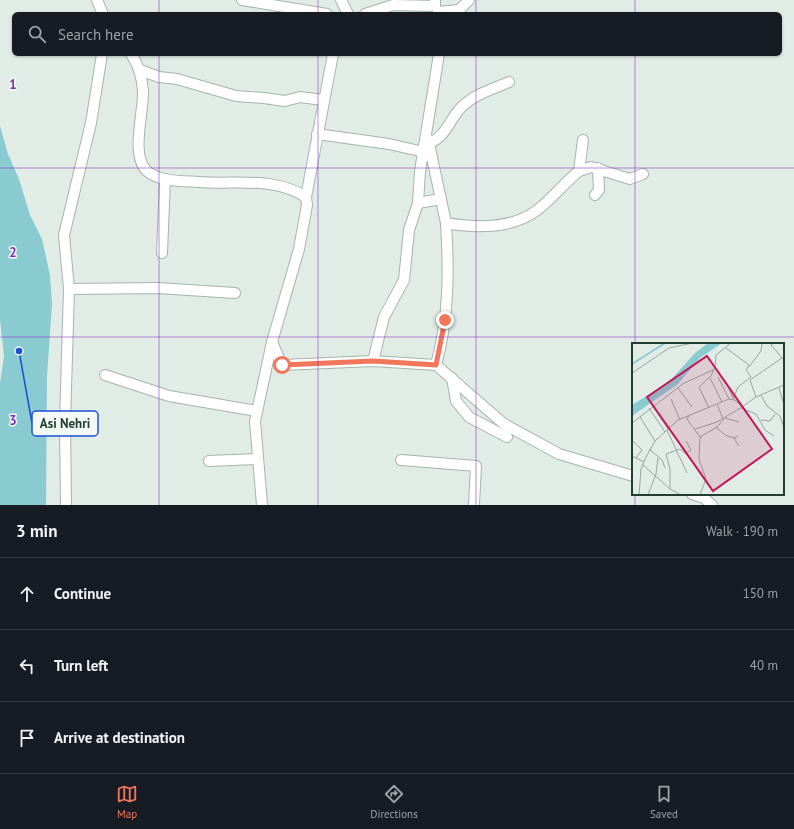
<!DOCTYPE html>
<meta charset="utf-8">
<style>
body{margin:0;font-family:"PT Sans",sans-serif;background:#242831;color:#f1f3f6}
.stop{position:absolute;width:12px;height:12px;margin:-9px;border:3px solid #f2775a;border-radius:50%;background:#fff}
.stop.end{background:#f2775a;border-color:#fff;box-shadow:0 1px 4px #0008}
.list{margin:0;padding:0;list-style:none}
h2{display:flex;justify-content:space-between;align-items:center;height:52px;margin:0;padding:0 16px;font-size:17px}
h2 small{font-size:13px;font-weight:400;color:#9ea1a6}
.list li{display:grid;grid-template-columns:26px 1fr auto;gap:12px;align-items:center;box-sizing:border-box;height:72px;padding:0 16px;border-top:1px solid #363941}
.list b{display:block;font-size:15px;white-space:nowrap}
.list em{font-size:13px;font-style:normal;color:#9ea1a6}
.icon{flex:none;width:22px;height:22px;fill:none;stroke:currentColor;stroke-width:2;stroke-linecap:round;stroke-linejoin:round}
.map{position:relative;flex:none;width:794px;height:505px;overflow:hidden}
.search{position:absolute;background:#171b24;box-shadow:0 1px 3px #0004;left:12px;right:12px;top:12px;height:44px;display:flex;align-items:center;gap:10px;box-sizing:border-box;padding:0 14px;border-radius:6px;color:#9ea1a6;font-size:15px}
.sheet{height:268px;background:#171b24}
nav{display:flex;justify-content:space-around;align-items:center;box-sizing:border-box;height:56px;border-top:1px solid #363941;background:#171b24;font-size:11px;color:#9ea1a6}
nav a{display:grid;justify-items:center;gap:2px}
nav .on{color:#f2775a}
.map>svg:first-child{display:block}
.water{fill:#8acbd2}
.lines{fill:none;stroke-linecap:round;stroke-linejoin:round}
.minor-casing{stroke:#a5b4ae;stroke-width:12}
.minor{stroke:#fff;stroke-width:10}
.route{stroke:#f2775a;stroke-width:5}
.grid{fill:none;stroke:#7b2cbf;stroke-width:1;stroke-opacity:0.55}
.inset-river{fill:none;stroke:#8acbd2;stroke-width:2}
.inset-road{fill:none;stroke:#95a69f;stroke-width:1}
.view{fill:#c2185b;fill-opacity:0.15;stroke:#c2185b;stroke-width:2}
.inset-edge{fill:none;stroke:#223e34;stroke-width:2}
.grid-label{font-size:13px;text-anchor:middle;font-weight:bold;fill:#7b2cbf;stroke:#f3f9f5;stroke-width:3;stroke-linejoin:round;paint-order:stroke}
.leader{fill:none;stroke:#1d4ed8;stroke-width:1.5}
.callout-dot{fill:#1d4ed8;stroke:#f3f9f5;stroke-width:1.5}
.callout{fill:#f3f9f5;stroke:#1d4ed8;stroke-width:1.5}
.callout-label{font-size:13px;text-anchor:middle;font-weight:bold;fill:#223e34}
</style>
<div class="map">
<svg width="794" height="505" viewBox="0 0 794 505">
<rect width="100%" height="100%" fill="#e2ece7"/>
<!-- water -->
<path class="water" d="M0,126l8,28 11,25 11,36 12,24 8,36 2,29 -5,73 -1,128h-46v-122l4,-27 -4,-36z"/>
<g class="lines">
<defs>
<g id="minor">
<path d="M97,0l6,14"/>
<path d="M242,0l85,14"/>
<path d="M341,0l7,14"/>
<path d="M438,12l21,-2 10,-10"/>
<path d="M365,14l28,-9 42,1v-6"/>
<path d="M131,54c8,11 11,24 12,37 1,20 -13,65 4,80 12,11 37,10 52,11 37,3 74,-6 107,15"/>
<path d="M140,70l19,7 18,2 59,17 28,2 21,3 15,-4 23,3"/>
<path d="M317,134l72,10 35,8 3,4"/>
<path d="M428,139l18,84c29,5 65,6 90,-12 15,-11 28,-28 43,-40"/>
<path d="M583,140l-4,31 12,-4 39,12 13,-5"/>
<path d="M430,143c15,-7 18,-19 28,-32 13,-16 33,-21 51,-29"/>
<path d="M595,195l4,-5 -1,-22"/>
<path d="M418,203l23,-4"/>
<path d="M446,223c3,48 3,95 -10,142l68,59 55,30 74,22"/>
<path d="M162,253l3,-74"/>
<path d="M69,289l89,-1 77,5"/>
<path d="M272,342l10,23 91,-4 63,4"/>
<path d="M373,361l11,-44 20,-37 5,-50 9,-27 2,-32 19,-117"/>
<path d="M105,375l64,21 88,15"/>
<path d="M452,378l4,23 13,16 38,20"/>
<path d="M401,460l75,6 -2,39"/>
<path d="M209,461l49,-2"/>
<path d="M692,494l12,4 8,7"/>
<path d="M66,505l-1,-83 4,-133 -5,-54 27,-112 11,-69"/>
<path d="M262,505l-7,-84 17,-79 27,-93 8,-44 -1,-8 27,-143"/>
</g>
</defs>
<!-- minor casing -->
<use href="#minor" class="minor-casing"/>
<!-- minor -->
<use href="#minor" class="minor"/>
</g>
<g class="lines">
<!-- route -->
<path class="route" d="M282,365l91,-4 63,4 9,-45"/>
</g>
<!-- grid -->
<path class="grid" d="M159,0v14M318,0v14M476,0v14M635,0v14M159,54v451M318,54v451M476,54v451M635,54v290M0,168h794M0,337h794M635,494v11"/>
<!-- overview -->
<g transform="translate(632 343)">
<rect width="152" height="152" fill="#e2ece7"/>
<path d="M76,0h14l-22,15 -22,26 -46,32v-11l36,-22 27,-30z" fill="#8acbd2"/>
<path class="inset-river" d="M0,21l33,-21"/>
<path class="inset-road" d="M141,0l-2,2 13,15M94,5l23,17 -3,5 5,7 -13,10 -5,12M117,24l12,-16 1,-8M0,30l37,-25 24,-5M86,34l11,22M78,35l12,24M94,39l7,16M46,45l14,19M147,45l5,17M129,52l6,11 13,10 4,12M124,54l-6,-17 32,-22M39,56l9,21M85,61l6,15M20,62l16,24M17,65l16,24M77,65l-10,-21 12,-11 4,-9 1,-12 15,-12M109,65l15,6 9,16 9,6M57,73l-2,3 13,18M8,74l15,24M93,75l14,4M92,76l-7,8 1,2 7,6 9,3M129,77l9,1 5,-7M0,80l52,-40 29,-13M63,86l22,-7 25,-15M35,87l20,43M106,93l-4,2 5,8M0,97l10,10 -6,8M54,98l5,9 -5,3M17,106l13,11 3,8M0,113l12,6M11,122l27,24 11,6M38,146v-20l-4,-15 14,-5 7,6M7,152l2,-26 5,-12 9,-16 23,-21 51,-21 6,1 7,7 14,-10 28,-12M16,152l8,-21 2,-16M68,152l6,-16 -7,-20 1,-22 17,-10"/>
<path class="view" d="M75,13l65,93 -59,42 -66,-94z"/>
<rect width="152" height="152" class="inset-edge"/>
</g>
<g class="grid-label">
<text x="13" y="89">1</text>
<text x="13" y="257">2</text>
<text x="13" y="425">3</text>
</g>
<!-- callouts -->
<path class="leader" d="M19 351L32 423"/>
<circle class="callout-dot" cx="19" cy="351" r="4"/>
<rect class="callout" x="32" y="411" width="66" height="25" rx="4"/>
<g class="callout-label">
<text x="65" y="428">Asi Nehri</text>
</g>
</svg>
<div class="stop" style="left:282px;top:365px"></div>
<div class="stop end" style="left:445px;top:320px"></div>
<div class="search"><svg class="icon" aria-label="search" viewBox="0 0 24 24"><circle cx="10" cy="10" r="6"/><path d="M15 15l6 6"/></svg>Search here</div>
</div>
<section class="sheet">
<h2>3 min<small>Walk · 190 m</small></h2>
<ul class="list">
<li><svg class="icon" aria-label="ahead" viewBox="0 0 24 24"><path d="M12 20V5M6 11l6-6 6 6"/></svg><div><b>Continue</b></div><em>150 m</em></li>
<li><svg class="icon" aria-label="left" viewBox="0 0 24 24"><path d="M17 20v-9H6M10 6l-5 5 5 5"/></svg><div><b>Turn left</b></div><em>40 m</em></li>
<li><svg class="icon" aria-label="arrive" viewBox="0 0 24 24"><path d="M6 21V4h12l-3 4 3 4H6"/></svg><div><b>Arrive at destination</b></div></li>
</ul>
</section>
<nav>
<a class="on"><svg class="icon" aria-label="map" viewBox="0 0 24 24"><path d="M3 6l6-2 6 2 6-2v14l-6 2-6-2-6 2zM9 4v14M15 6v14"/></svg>Map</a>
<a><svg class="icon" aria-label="directions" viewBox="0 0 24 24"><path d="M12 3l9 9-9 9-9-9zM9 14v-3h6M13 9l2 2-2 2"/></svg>Directions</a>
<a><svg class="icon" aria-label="saved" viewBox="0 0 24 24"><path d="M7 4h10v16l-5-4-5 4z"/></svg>Saved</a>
</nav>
